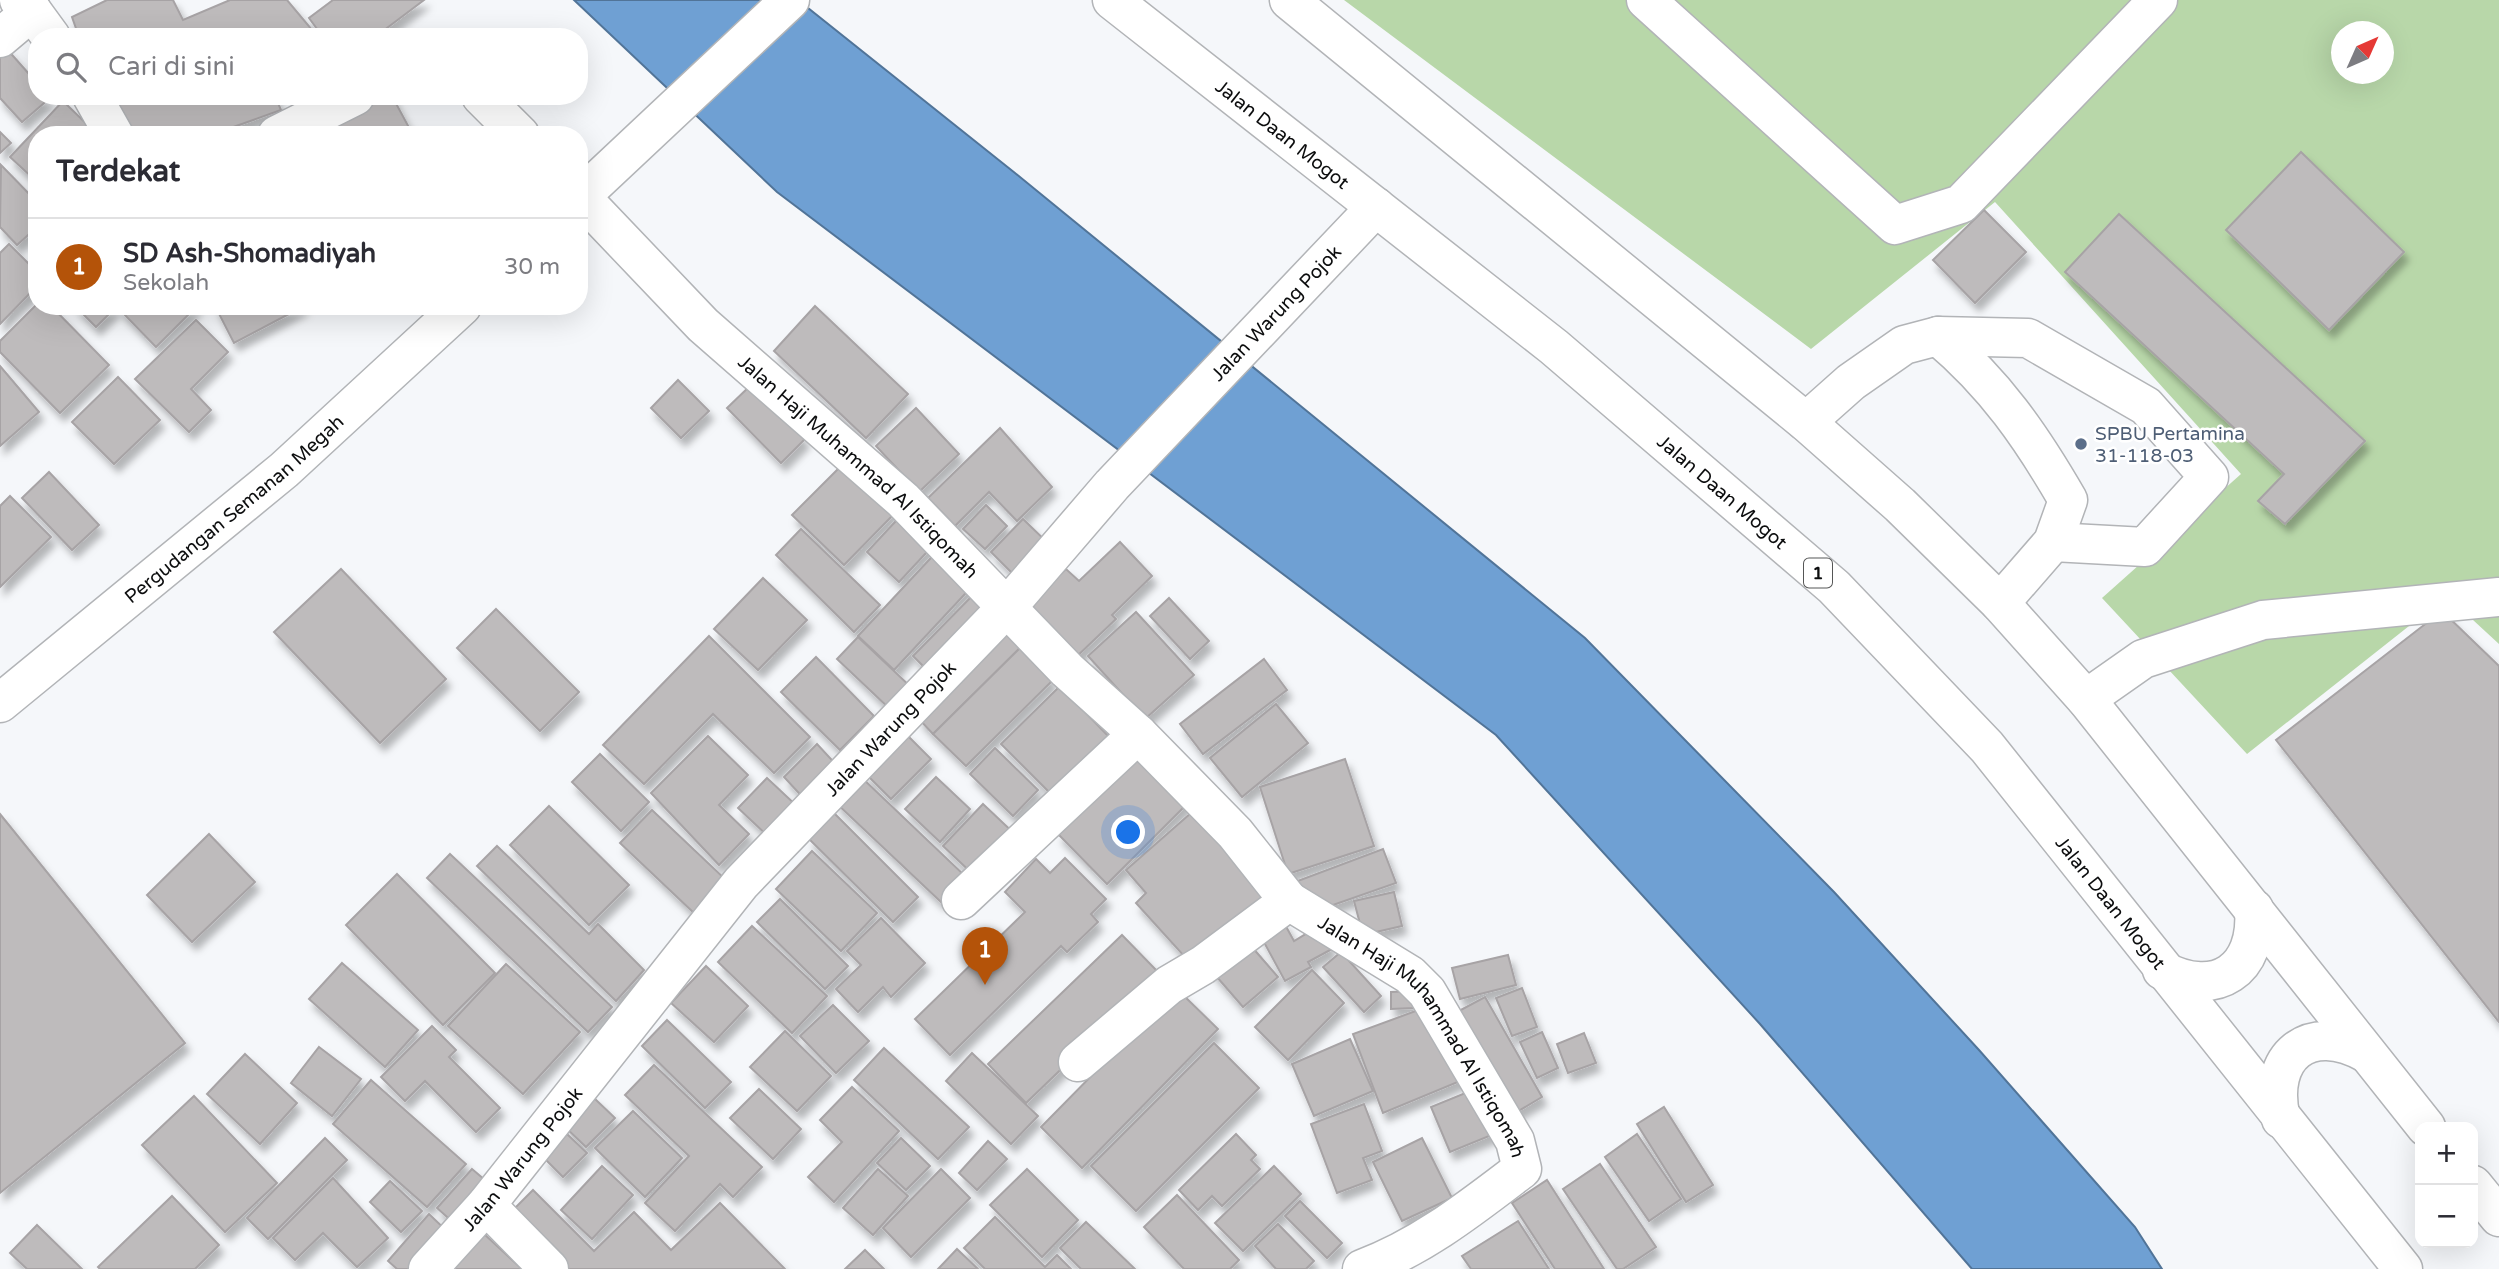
<!DOCTYPE html>
<html lang="id">
<meta charset="utf-8">
<style>
body{margin:0;font-family:"Varela Round",sans-serif;background:#f7f7f7;color:#2b2b33}
.controls{position:absolute;right:21px;bottom:21px;display:grid;overflow:hidden;border-radius:14px;box-shadow:0 7px 28px #0002}
.controls button{width:63px;height:63px;display:grid;place-items:center;padding:0;border:0;border-bottom:2px solid #e1e1e2;background:#fff;color:#2b2b33;font:35px sans-serif}
.compass{position:absolute;left:2331px;top:21px;width:63px;height:63px;border-radius:50%;background:#fff;box-shadow:0 7px 28px #0002;rotate:45deg}
.you{position:absolute;left:1129px;top:833px;width:24px;height:24px;margin:-18px;border:5px solid #fff;border-radius:50%;background:#1a73e8;box-shadow:0 0 0 10px #1a73e833}
.badge{display:grid;place-items:center;width:46px;height:46px;border-radius:50%;background:#b45309;color:#fff;font-size:23px;font-weight:700}
.pin{position:absolute;translate:-50% -58px;filter:drop-shadow(0 2px 4px #0008)}
.pin::after{content:'';position:absolute;top:37px;width:24px;height:21px;background:inherit;clip-path:polygon(0 0,100% 0,50% 100%)}
.list{margin:0;padding:0;list-style:none}
h2{display:flex;justify-content:space-between;align-items:center;height:91px;margin:0;padding:0 28px;font-size:30px}
h2 small{font-size:23px;font-weight:400;color:#7c7c81}
.list li{display:grid;grid-template-columns:46px 1fr auto;gap:21px;align-items:center;box-sizing:border-box;height:98px;padding:0 28px;border-top:2px solid #e1e1e2}
.list b{display:block;font-size:26px;white-space:nowrap}
.list p{margin:0;font-size:23px;white-space:nowrap;color:#7c7c81}
.list em{font-size:23px;font-style:normal;color:#7c7c81}
.icon{flex:none;width:38px;height:38px;fill:none;stroke:currentColor;stroke-width:2;stroke-linecap:round;stroke-linejoin:round}
.map{position:relative;flex:none;width:2499px;height:1269px;overflow:hidden}
.search{position:absolute;background:#fff;box-shadow:0 7px 28px #0002;left:28px;top:28px;width:560px;height:77px;display:flex;align-items:center;gap:18px;box-sizing:border-box;padding:0 24px;border-radius:28px;color:#7c7c81;font-size:26px}
.panel{position:absolute;background:#fff;box-shadow:0 7px 28px #0002;left:28px;top:126px;width:560px;height:189px;border-radius:28px}
.map>svg:first-child{display:block}
.green{fill:#b8d7a9;fill-rule:evenodd}
.water{fill:#6fa0d3;stroke:#517498;stroke-width:2}
.building{fill:#bebbbc;stroke:#a7a3a5;stroke-width:2;filter:url(#shadow)}
.lines{fill:none;stroke-linecap:round;stroke-linejoin:round}
.minor-casing{stroke:#b2b4b7;stroke-width:41}
.highway-casing{stroke:#b2b4b7;stroke-width:41}
.minor{stroke:#fff;stroke-width:38}
.highway{stroke:#fff;stroke-width:38}
.service-dot{fill:#5c6f8a;stroke:#fff;stroke-width:2.5}
.labels{text-anchor:middle;stroke-width:5;stroke-linejoin:round;paint-order:stroke}
.shield{fill:#fff;stroke:#555656;stroke-width:2}
.shield-label{font-size:18px;font-weight:bold;fill:#0c0d0e}
.street-label{font-size:19px;fill:#0c0d0e;stroke:#fff}
.service-label{font-size:19px;fill:#4e5e75;stroke:#fff;text-anchor:start}
</style>
<div class="map">
<svg width="2499" height="1269" viewBox="0 0 2499 1269">
<defs>
<filter id="shadow"><feDropShadow dx="4.5" dy="8" stdDeviation="3.5" flood-color="#0004"/></filter>
</defs>
<rect width="100%" height="100%" fill="#f5f7fa"/>
<!-- green -->
<path class="green" d="M1344,0h1155v644l-52,-48 -200,158 -145,-156 139,-124 -246,-272 -184,147zM2342,32h42v42h-42z"/>
<!-- water -->
<path class="water" d="M574,0h224l217,173 570,465 249,254 145,158 156,177 27,42h-190l-212,-245 -264,-289 -719,-543z"/>
<!-- building -->
<g class="building">
<path d="M107,0h66l10,20 47,-20h57l31,37h-239l-7,-20z"/>
<path d="M333,0h91l-49,37h-52l-14,-19z"/>
<path d="M6,48l31,35v13l13,2 -28,24 -22,-24v-45z"/>
<path d="M105,96h170l6,14 -70,25h-87z"/>
<path d="M361,96h31l21,39h-122z"/>
<path d="M63,101l35,34h-61v47l-27,-25z"/>
<path d="M0,132l11,11 -11,10z"/>
<path d="M2301,152l103,100 -75,78 -103,-100z"/>
<path d="M1,165l36,37v25l-20,18 -17,-18z"/>
<path d="M1984,210l42,42 -51,51 -42,-43z"/>
<path d="M2119,214l246,227 -80,83 -27,-23 26,-27 -219,-202z"/>
<path d="M9,244l28,28v14l-37,38v-71z"/>
<path d="M37,304l14,2 58,59 -49,48 -60,-61v-11z"/>
<path d="M75,306h42l-21,21z"/>
<path d="M121,306h76l-41,41 -37,-38z"/>
<path d="M215,306h89l-70,37z"/>
<path d="M815,306l93,88 -42,44 -92,-87z"/>
<path d="M196,320l32,32 -37,37 20,21 -22,22 -54,-53z"/>
<path d="M0,366l39,46 -39,34z"/>
<path d="M118,377l42,43 -46,44 -42,-42z"/>
<path d="M678,380l31,31 -28,27 -30,-30z"/>
<path d="M751,385l54,54 -24,24 -54,-55z"/>
<path d="M916,408l43,46 -40,38 -43,-46z"/>
<path d="M1000,428l52,59 -35,34 -28,-29 -34,34 -27,-28z"/>
<path d="M844,463l51,50 -51,52 -52,-50z"/>
<path d="M49,472l50,53 -27,25 -50,-52z"/>
<path d="M10,496l41,41 -51,50v-81z"/>
<path d="M986,505l21,21 -22,23 -22,-20z"/>
<path d="M908,508l32,30 -41,44 -32,-30z"/>
<path d="M1023,519l30,29 -33,33 -29,-29z"/>
<path d="M801,529l79,76 -26,27 -78,-77z"/>
<path d="M1120,542l32,34 -40,39 4,4 -44,42 -49,-51 43,-41 13,12z"/>
<path d="M942,546l36,34 -84,90 -36,-34z"/>
<path d="M341,569l105,110 -66,64 -106,-111z"/>
<path d="M763,578l44,42 -49,50 -44,-41z"/>
<path d="M974,594l20,20 -62,61 -19,-19z"/>
<path d="M1169,598l40,43 -19,18 -40,-43z"/>
<path d="M496,609l83,83 -39,39 -83,-83z"/>
<path d="M2442,611l57,55v356l-223,-282z"/>
<path d="M1136,612l58,63 -49,44 -57,-63z"/>
<path d="M1005,632l16,15 -88,87 -15,-16z"/>
<path d="M709,636l101,101 -36,36 -61,-59 -69,70 -41,-39z"/>
<path d="M858,637l55,52 -21,22 -55,-52z"/>
<path d="M1021,647l32,33 -87,86 -33,-32z"/>
<path d="M816,657l58,59 -34,34 -59,-58z"/>
<path d="M1264,659l23,31 -84,64 -23,-30z"/>
<path d="M1060,686l51,53 -58,57 -52,-52z"/>
<path d="M1276,704l32,39 -66,54 -32,-39z"/>
<path d="M905,733l26,26 -40,40 -26,-26z"/>
<path d="M708,736l40,39 -29,30 30,29 -30,31 -68,-72z"/>
<path d="M817,744l25,27 -33,33 -25,-27z"/>
<path d="M995,748l43,42 -25,26 -43,-42z"/>
<path d="M1138,753l50,50 -81,81 -49,-50z"/>
<path d="M600,754l49,48 -28,29 -49,-49z"/>
<path d="M1345,759l29,87 -86,28 -28,-87z"/>
<path d="M860,776l104,99 -23,27 -106,-100z"/>
<path d="M936,777l34,32 -30,33 -35,-33z"/>
<path d="M767,778l32,30 -28,31 -33,-31z"/>
<path d="M983,804l35,33 -40,42 -35,-33z"/>
<path d="M549,806l80,79 -40,40 -79,-80z"/>
<path d="M1199,806l73,84 -88,66 -48,-53 10,-10 -20,-23z"/>
<path d="M652,810l74,70 -31,34 -75,-71z"/>
<path d="M834,813l84,84 -25,25 -84,-83z"/>
<path d="M0,814l185,229 -185,150z"/>
<path d="M209,834l46,48 -63,60 -45,-47z"/>
<path d="M497,846l92,88 9,-10 46,46 -28,31 -139,-135z"/>
<path d="M1383,849l13,34 -83,29 -18,-30z"/>
<path d="M812,851l65,62 -36,38 -65,-62z"/>
<path d="M450,854l162,153 -24,25 -161,-154z"/>
<path d="M1065,858l41,41 -15,15 7,8 -31,30 -6,-6 -111,109 -35,-36 110,-107 -20,-20 31,-33 14,14z"/>
<path d="M397,874l98,99 -52,52 -97,-100z"/>
<path d="M1394,892l8,34 -39,9 -9,-34z"/>
<path d="M780,899l68,67 -23,23 -68,-67z"/>
<path d="M881,918l44,45 -34,34 -8,-10 -25,25 -22,-23 25,-24 -14,-14z"/>
<path d="M1283,921l11,20 25,-15 13,23 -24,13 3,5 -26,14 -26,-48z"/>
<path d="M752,926l75,70 -35,37 -74,-71z"/>
<path d="M1122,935l38,39 -134,129 -38,-39z"/>
<path d="M1245,939l33,38 -35,30 -33,-38z"/>
<path d="M1341,952l40,44 -17,16 -41,-45z"/>
<path d="M1508,955l8,30 -56,14 -8,-31z"/>
<path d="M342,963l76,67 -33,37 -76,-68z"/>
<path d="M506,964l74,68 -57,62 -75,-68z"/>
<path d="M706,966l42,40 -34,36 -43,-39z"/>
<path d="M1312,970l32,33 -56,57 -33,-33z"/>
<path d="M1522,988l15,39 -25,9 -16,-38z"/>
<path d="M1177,989l41,40 -136,139 -41,-41z"/>
<path d="M1413,991l1,17 -23,1v-17z"/>
<path d="M1485,997l57,100 -27,16 -58,-101z"/>
<path d="M833,1005l36,36 -33,32 -36,-37z"/>
<path d="M1432,1005l33,74 -82,34 -30,-79z"/>
<path d="M667,1020l64,62 -26,26 -63,-62z"/>
<path d="M432,1026l24,24 -7,7 51,51 -24,24 -51,-51 -20,20 -24,-24z"/>
<path d="M785,1031l46,45 -34,35 -47,-44z"/>
<path d="M1542,1032l16,36 -21,10 -17,-36z"/>
<path d="M1584,1033l12,30 -28,10 -11,-29z"/>
<path d="M1350,1039l23,52 -59,25 -22,-52z"/>
<path d="M1214,1043l45,45 -123,123 -45,-45z"/>
<path d="M319,1047l42,32 -29,37 -41,-33z"/>
<path d="M884,1048l85,79 -31,32 -84,-79z"/>
<path d="M972,1053l66,63 -27,28 -65,-63z"/>
<path d="M245,1054l52,49 -37,41 -53,-50z"/>
<path d="M654,1065l108,102 -29,30 -13,-13 -45,47 -30,-28 44,-47 -64,-61z"/>
<path d="M371,1080l95,84 -39,43 -94,-83z"/>
<path d="M852,1087l47,44 -65,71 -26,-25 34,-35 -22,-22z"/>
<path d="M1480,1087l19,45 -49,20 -19,-45z"/>
<path d="M759,1089l42,40 -28,30 -43,-41z"/>
<path d="M194,1096l83,87 -52,49 -83,-87z"/>
<path d="M593,1097l22,21 -29,29 -22,-21z"/>
<path d="M1364,1104l18,47 -19,7 9,22 -35,13 -26,-69z"/>
<path d="M1664,1107l49,78 -27,17 -49,-78z"/>
<path d="M633,1111l49,47 -37,39 -50,-49z"/>
<path d="M567,1134l20,19 -24,24 -19,-19z"/>
<path d="M1236,1134l20,21 -5,5 9,9 -38,37 -10,-10 -14,14 -19,-20z"/>
<path d="M1637,1134l44,65 -32,22 -44,-64z"/>
<path d="M325,1138l22,22 -79,79 -21,-21z"/>
<path d="M901,1138l29,28 -24,24 -29,-27z"/>
<path d="M1422,1138l30,60 -50,23 -29,-59z"/>
<path d="M988,1141l19,18 -30,31 -18,-17z"/>
<path d="M1600,1164l56,83 -33,22h-6l-54,-80z"/>
<path d="M602,1166l31,29 -41,44 -31,-29z"/>
<path d="M1274,1166l27,28 -58,57 -28,-28z"/>
<path d="M472,1169l19,16 -35,40 -19,-17z"/>
<path d="M878,1169l30,27 -35,39 -30,-27z"/>
<path d="M941,1169l29,29 -59,59 -28,-29z"/>
<path d="M1027,1169l51,51 -36,37 -52,-52z"/>
<path d="M333,1178l55,60 -31,29 -34,-34 -28,27 -22,-22z"/>
<path d="M1547,1180l57,89h-49l-43,-66z"/>
<path d="M390,1181l32,30 -21,21 -31,-30z"/>
<path d="M533,1190l61,61 40,-39 37,38 49,-47 65,66h-219l-55,-57z"/>
<path d="M1177,1195l62,65 -9,9h-46l-40,-42z"/>
<path d="M172,1196l47,49 -24,24h-95l-2,-2z"/>
<path d="M1300,1201l42,42 -15,15 -42,-42z"/>
<path d="M429,1214l23,22 -30,33h-25l-9,-8z"/>
<path d="M995,1217l50,50 12,-12 14,14h-86l-21,-21z"/>
<path d="M1518,1221l31,48h-78l-9,-13z"/>
<path d="M1086,1222l49,47h-54l-21,-21z"/>
<path d="M1278,1224l36,37 -8,8h-30l-21,-23z"/>
<path d="M37,1225l45,44h-55l-17,-16z"/>
<path d="M483,1233l39,36h-73z"/>
<path d="M957,1249l21,20h-40z"/>
<path d="M865,1250l19,19h-39z"/>
</g>
<g class="lines">
<defs>
<g id="minor">
<path d="M19,0l13,11 19,26"/>
<path d="M1646,0l249,225 66,-21 197,-204"/>
<path d="M0,38l32,-27"/>
<path d="M92,96l22,39"/>
<path d="M481,96l39,39"/>
<path d="M277,135l78,-39"/>
<path id="s1" d="M579,195l124,130 200,175 164,170 71,64 97,99 54,68 -86,64 -34,20 -91,77"/>
<path d="M579,198l211,-198"/>
<path d="M1938,336c57,48 93,100 130,164l-15,42 -53,61"/>
<path d="M1806,422l45,-40 53,-37 34,-9 90,2 118,68 63,71 -64,70 -92,-5"/>
<path d="M2086,699l57,-40 120,-39 236,-23"/>
<path id="s2" d="M0,703l284,-233 178,-164"/>
<path d="M961,900l177,-166"/>
<path id="s3" d="M1289,901l121,74 17,17 88,149 7,28c-50,38 -100,78 -160,100"/>
<path d="M486,1205l63,64"/>
<path id="s4" d="M428,1269l58,-64 255,-322 267,-277 104,-121 264,-278"/>
</g>
<g id="highway">
<path id="s5" d="M1112,0l442,347 280,240 153,160 416,522"/>
<path d="M1289,0l517,422 94,83 100,98 86,96 340,428"/>
<path d="M2162,970c54,29 97,0 92,-61"/>
<path d="M2281,1119c-15,-63 28,-98 85,-66"/>
<path d="M2473,1185l26,32"/>
</g>
</defs>
<!-- minor casing -->
<use href="#minor" class="minor-casing"/>
<!-- highway casing -->
<use href="#highway" class="highway-casing"/>
<!-- minor -->
<use href="#minor" class="minor"/>
<!-- highway -->
<use href="#highway" class="highway"/>
</g>
<!-- markers -->
<circle class="service-dot" cx="2081" cy="444" r="7"/>
<g class="labels">
<!-- shield labels -->
<rect class="shield" x="1804" y="558.5" width="28" height="29" rx="5"/>
<g class="shield-label">
<text x="1818" y="579">1</text>
</g>
<!-- street labels -->
<g class="street-label">
<text dy="7" stroke="none"><textPath href="#s5" startOffset="217">Jalan Daan Mogot</textPath></text>
<text dy="7" stroke="none"><textPath href="#s4" startOffset="1279">Jalan Warung Pojok</textPath></text>
<text dy="7" stroke="none"><textPath href="#s1" startOffset="390">Jalan Haji Muhammad Al Istiqomah</textPath></text>
<text dy="7" stroke="none"><textPath href="#s5" startOffset="784">Jalan Daan Mogot</textPath></text>
<text dy="7" stroke="none"><textPath href="#s2" startOffset="304">Pergudangan Semanan Megah</textPath></text>
<text dy="7" stroke="none"><textPath href="#s4" startOffset="712">Jalan Warung Pojok</textPath></text>
<text dy="7" stroke="none"><textPath href="#s5" startOffset="1351">Jalan Daan Mogot</textPath></text>
<text dy="7" stroke="none"><textPath href="#s3" startOffset="196">Jalan Haji Muhammad Al Istiqomah</textPath></text>
<text dy="7" stroke="none"><textPath href="#s4" startOffset="145">Jalan Warung Pojok</textPath></text>
</g>
<!-- service labels -->
<g class="service-label">
<text x="2095" y="440">SPBU Pertamina<tspan x="2095" dy="22">31-118-03</tspan></text>
</g>
</g>
</svg>
<div class="controls">
<button>+</button>
<button>−</button>
</div>
<svg class="compass" viewBox="-18 -18 36 36"><path d="M0-13l5 13h-10z" fill="#e53935"/><path d="M0 13l5-13h-10z" fill="#7c7c81"/></svg>
<div class="you"></div>
<div class="pin badge" style="left:985px;top:985px">1</div>
<div class="search"><svg class="icon" aria-label="search" viewBox="0 0 24 24"><circle cx="10" cy="10" r="6"/><path d="M15 15l6 6"/></svg>Cari di sini</div>
<section class="panel">
<h2>Terdekat<small></small></h2>
<ul class="list">
<li><span class="badge">1</span><div><b>SD Ash-Shomadiyah</b><p>Sekolah</p></div><em>30 m</em></li>
</ul>
</section>
</div>
